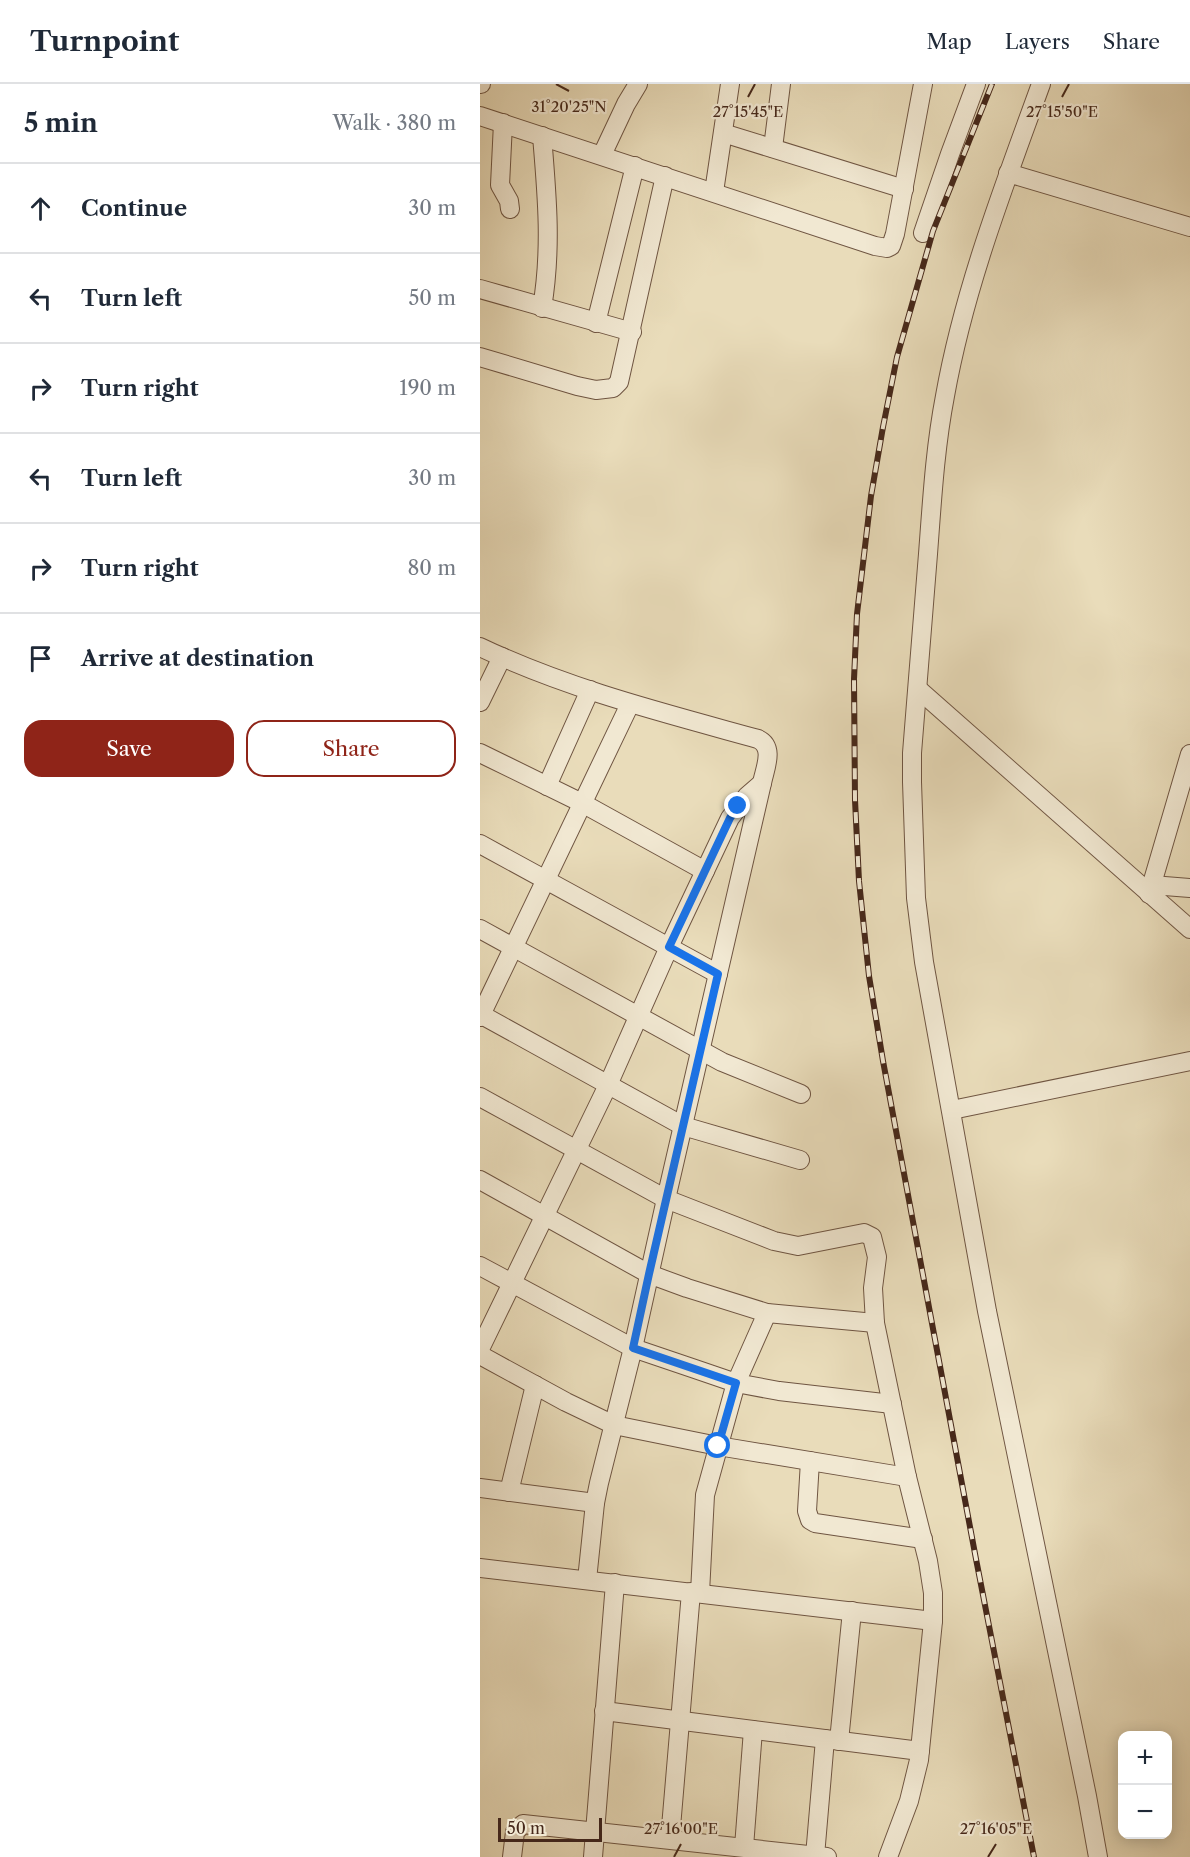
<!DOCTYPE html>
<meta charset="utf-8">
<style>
body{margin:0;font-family:"Libre Caslon Text",serif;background:#f2f2f3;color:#1f2937}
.controls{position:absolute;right:18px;bottom:18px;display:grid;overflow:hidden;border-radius:12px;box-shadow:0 3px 15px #0003}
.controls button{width:54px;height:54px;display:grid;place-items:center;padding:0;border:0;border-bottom:2px solid #e0e1e3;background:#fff;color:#1f2937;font:30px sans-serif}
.scale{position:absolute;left:18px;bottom:15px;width:104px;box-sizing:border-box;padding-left:6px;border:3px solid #46281a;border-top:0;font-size:16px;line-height:21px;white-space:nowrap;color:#46281a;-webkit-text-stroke:4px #f1e8d2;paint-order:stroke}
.stop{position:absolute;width:18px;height:18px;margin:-14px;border:4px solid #1a73e8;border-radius:50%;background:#fff}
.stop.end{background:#1a73e8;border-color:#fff;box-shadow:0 2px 6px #0008}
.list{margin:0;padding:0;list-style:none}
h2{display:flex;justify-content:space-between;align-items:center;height:78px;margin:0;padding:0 24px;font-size:26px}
h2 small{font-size:20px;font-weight:400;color:#747a83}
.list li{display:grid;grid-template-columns:39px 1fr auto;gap:18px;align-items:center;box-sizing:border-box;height:90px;padding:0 24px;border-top:2px solid #e0e1e3}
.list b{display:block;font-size:22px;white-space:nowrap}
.list em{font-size:20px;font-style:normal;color:#747a83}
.actions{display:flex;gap:12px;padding:18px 24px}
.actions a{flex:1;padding:14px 0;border:2px solid #8f2418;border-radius:18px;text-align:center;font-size:21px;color:#8f2418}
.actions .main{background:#8f2418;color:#fff}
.icon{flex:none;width:33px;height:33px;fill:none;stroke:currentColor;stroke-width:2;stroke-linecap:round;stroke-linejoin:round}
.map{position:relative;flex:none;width:710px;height:1773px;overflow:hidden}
header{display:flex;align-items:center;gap:36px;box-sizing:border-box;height:84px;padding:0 30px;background:#fff;border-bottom:2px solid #e0e1e3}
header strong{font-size:28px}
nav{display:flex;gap:33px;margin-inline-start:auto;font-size:21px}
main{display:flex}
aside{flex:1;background:#fff}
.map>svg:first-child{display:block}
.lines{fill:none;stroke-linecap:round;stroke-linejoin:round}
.minor-casing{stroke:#6f5542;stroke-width:20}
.minor{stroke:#f1e8d2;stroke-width:18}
.rail-casing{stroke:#46281a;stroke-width:6}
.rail{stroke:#f1e8d2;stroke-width:4;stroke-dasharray:11;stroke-linecap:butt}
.route{stroke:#1a73e8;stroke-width:8}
.ticks{fill:none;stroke:#46281a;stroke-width:2}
.ticks-label{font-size:15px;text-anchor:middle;fill:#46281a;stroke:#f1e8d2;stroke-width:4.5;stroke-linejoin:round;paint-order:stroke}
</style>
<header>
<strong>Turnpoint</strong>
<nav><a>Map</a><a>Layers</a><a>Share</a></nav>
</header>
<main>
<aside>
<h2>5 min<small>Walk · 380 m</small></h2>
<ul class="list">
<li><svg class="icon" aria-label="ahead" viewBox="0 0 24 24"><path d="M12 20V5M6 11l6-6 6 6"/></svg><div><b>Continue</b></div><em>30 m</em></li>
<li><svg class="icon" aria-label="left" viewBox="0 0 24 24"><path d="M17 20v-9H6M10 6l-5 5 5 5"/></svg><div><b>Turn left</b></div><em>50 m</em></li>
<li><svg class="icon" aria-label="right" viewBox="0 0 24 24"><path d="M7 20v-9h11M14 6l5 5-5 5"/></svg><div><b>Turn right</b></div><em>190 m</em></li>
<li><svg class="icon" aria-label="left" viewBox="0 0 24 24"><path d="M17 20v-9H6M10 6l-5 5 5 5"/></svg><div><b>Turn left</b></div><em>30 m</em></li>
<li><svg class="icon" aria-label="right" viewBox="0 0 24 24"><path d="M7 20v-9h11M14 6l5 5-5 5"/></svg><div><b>Turn right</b></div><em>80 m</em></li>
<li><svg class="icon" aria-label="arrive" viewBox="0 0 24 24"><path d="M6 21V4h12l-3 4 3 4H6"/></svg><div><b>Arrive at destination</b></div></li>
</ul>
<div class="actions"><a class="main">Save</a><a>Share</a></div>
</aside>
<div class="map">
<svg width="710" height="1773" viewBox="0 0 710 1773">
<rect width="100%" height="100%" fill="#e9dcba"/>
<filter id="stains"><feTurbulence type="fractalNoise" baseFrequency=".00333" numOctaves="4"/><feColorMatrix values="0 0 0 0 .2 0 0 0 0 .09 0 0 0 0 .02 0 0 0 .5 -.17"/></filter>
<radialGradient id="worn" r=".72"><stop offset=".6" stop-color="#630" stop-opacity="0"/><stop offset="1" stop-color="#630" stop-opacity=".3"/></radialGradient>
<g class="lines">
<defs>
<g id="minor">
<path d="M0,0h1"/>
<path d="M561,0c-37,102 -77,205 -96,312 -10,52 -13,105 -17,158 -5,66 -10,132 -16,199v29l4,116 8,64 63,349 100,485 11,61"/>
<path d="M0,32l395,130 12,2 4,-2 4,-12 28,-150"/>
<path d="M23,39l-3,62 9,16 1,8"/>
<path d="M243,49l181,56"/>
<path d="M62,52c5,59 10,113 0,172"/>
<path d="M293,64l8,-64"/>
<path d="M122,71l24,-51 12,-20"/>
<path d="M528,89l182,54"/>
<path d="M234,108l16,-108"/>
<path d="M443,149l27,-79 26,-70"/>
<path d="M0,205l152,43"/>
<path d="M116,239l39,-157"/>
<path d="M0,273l97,29 19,4 17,-2 6,-6 46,-206"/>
<path d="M0,563c88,42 184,66 278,92 17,8 7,29 4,44l-96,416 -33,149 -34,135 -4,20 -8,77"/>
<path d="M438,605l272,240"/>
<path d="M0,618l22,-45"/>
<path d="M0,669l102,50 123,68"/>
<path d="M67,702l43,-96"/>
<path d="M0,760l238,130"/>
<path d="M672,801l38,3"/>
<path d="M669,810l41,-140"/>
<path d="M0,845l242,133 79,32"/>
<path d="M0,930l203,112 117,34"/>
<path d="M0,933l150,-313"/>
<path d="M0,1013l186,102 108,42 24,5 66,-13 8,4 5,20 -4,31 2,35 32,154 21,84 5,32v28l-14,139 -10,41 -21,56"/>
<path d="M472,1026l238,-49"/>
<path d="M0,1096l169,94 38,14 80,25 108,10"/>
<path d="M0,1182l153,82 62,21 41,14 43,8 113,13"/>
<path d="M0,1265l128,-264 61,-138 61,-129 17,-22 15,-13"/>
<path d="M0,1271l86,47 48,23 104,21 189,31"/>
<path d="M330,1377l-3,50 3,9 5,3 108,16"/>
<path d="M0,1404l115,15"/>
<path d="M29,1408l26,-107"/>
<path d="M0,1484l453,53"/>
<path d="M220,1509l5,-98 31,-112 31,-70"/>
<path d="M124,1627l316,40"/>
<path d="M359,1657l13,-130"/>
<path d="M190,1755l21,-247"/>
<path d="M264,1763l9,-117"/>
<path d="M335,1772l10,-117"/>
<path d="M32,1773l3,-25 8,-8 304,33"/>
<path d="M113,1773l22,-274"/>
</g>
</defs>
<!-- minor casing -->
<use href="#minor" class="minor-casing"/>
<!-- minor -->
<use href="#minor" class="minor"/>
<defs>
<path id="rail" d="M512,0l-59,147 -36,126 -14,70 -12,69 -14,118 -3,65 1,121 4,81 10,95 14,85 93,498 58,298"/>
</defs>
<!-- rail casing -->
<use href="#rail" class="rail-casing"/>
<!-- rail -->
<use href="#rail" class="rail"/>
</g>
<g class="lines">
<!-- route -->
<path class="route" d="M238,1362l18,-63 -103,-35 16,-74 69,-300 -49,-27 61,-129 8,-12"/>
</g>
<!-- ticks -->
<path class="ticks" d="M76,0l13,7M268,13l7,-13M582,13l7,-13M194,1773l7,-13M508,1773l8,-13"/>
<g class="ticks-label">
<text x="89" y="28">31°20'25"N</text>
<text x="268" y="33">27°15'45"E</text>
<text x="582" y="33">27°15'50"E</text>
<text x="201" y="1750">27°16'00"E</text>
<text x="516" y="1750">27°16'05"E</text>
</g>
<rect width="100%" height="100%" filter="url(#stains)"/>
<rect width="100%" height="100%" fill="url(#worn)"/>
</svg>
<div class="controls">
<button>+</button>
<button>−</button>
</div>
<div class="scale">50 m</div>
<div class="stop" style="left:238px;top:1362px"></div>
<div class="stop end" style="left:258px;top:722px"></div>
</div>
</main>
